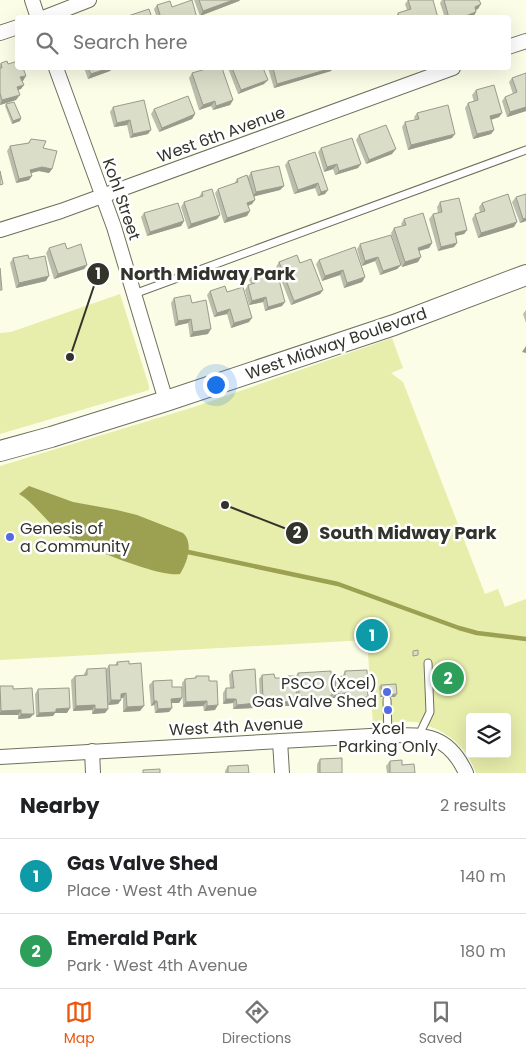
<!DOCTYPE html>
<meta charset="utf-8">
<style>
body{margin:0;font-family:Poppins,sans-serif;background:#f6f6f6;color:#202124}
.controls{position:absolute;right:15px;bottom:15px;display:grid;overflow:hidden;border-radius:5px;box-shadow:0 5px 20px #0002}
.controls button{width:45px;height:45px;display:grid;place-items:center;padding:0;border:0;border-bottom:1px solid #e0e0e0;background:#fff;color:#202124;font:25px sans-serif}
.you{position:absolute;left:215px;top:384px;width:18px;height:18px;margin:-12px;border:4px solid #fff;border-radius:50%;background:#1a73e8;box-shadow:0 0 0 8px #1a73e833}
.badge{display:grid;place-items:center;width:32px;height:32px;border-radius:50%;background:#ea580c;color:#fff;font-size:16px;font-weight:700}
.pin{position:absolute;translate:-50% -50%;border:2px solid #fff;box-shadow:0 1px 5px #0006}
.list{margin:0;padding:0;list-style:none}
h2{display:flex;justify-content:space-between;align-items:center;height:65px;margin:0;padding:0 20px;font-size:21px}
h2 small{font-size:16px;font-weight:400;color:#757577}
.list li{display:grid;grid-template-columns:32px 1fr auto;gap:15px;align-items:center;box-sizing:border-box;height:75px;padding:0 20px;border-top:1px solid #e0e0e0}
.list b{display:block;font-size:19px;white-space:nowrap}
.list p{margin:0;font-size:16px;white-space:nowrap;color:#757577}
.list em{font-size:16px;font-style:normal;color:#757577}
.icon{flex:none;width:28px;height:28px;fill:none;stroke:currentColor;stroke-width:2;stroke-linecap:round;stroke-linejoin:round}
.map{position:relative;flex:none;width:526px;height:773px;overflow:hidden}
.search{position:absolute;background:#fff;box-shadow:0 5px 20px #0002;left:15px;right:15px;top:15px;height:55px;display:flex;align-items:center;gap:12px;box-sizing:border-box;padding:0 18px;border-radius:5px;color:#757577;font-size:19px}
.sheet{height:215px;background:#fff}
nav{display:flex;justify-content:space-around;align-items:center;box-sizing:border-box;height:70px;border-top:1px solid #e0e0e0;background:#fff;font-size:14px;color:#757577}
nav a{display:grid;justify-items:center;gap:2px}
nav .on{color:#ea580c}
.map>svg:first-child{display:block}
.green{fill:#e7edab;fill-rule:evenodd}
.water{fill:#9ca152}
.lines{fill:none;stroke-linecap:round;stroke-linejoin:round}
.stream{stroke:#9ca152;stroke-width:4.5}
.service-casing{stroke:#6e705e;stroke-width:9}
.minor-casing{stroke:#6e705e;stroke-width:16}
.secondary-casing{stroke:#6e705e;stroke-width:22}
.service{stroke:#fff;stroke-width:7}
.minor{stroke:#fff;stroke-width:14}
.secondary{stroke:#fff;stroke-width:20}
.wall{fill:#bbbeac}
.shaded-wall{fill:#999b8c}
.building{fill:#daddc8;stroke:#999b8c}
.poi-dot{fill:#536ce2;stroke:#fff;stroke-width:2}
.labels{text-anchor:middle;stroke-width:5;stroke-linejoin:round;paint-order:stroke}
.street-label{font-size:16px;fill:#32332b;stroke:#fff}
.poi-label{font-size:16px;fill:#32332b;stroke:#fff;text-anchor:start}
.leader{fill:none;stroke:#32332b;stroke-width:2}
.callout-dot{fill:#32332b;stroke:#fff;stroke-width:2}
.mark-label{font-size:15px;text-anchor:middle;font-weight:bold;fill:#fff}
.callout-label{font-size:18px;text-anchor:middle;font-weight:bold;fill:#32332b;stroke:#fff;stroke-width:5;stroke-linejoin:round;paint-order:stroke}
</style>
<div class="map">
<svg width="526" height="773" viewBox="0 0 526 773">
<rect width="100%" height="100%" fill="#fbfde7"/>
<!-- green -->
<g class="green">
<path d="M120,294l29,92v4l-149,44v-101l11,-1z"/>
<path d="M392,338l11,30 -12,5 12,9 82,212 13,-5 7,18 21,-8v174h-50c-8,-22 -23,-38 -45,-46 -5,-2 -10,-4 -15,-5 -14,-1 -29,1 -43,2l-6,-84 -367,20v-194l194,-59zM470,717h37v37h-37z"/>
</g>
<!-- water -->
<path class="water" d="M29,486l44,16 44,8 20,5 46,18c11,10 4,30 -3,41 -21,4 -103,-30 -122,-43 -3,-2 -6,-5 -8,-8 -10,-10 -19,-22 -31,-29z"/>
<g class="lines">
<!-- stream -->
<path class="stream" d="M188,552l150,32 121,44 18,5 49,6"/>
<defs>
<g id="service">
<path d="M134,294l392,-144"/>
<path d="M387,700l1,35"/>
<path d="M419,735l11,-23 -2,-49"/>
</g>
<g id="minor">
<path d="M32,0l6,18"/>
<path d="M43,18l46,-18"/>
<path d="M0,33l18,-6"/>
<path d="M508,47l18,-6"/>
<path d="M56,68l58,159 52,174"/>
<path d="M0,230l61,-19 392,-143"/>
<path d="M280,741l2,32"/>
<path d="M92,751l1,22"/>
<path d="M0,757l388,-22c38,0 60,-1 78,38"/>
</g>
<path id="secondary" d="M0,451l51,-14 115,-36 228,-76 132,-50"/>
</defs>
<!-- service casing -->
<use href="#service" class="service-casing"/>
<!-- minor casing -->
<use href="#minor" class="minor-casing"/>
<!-- secondary casing -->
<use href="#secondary" class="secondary-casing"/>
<!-- service -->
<use href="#service" class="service"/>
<!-- minor -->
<use href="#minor" class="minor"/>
<!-- secondary -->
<use href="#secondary" class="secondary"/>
</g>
<!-- wall -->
<g class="wall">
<path d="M194,0h46l-1,1 -39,15z"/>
<path d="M408,0l30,18h-43l3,-5 9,-3 -2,-6z"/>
<path d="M442,0h37l-1,9 -2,1v2l-3,5 -2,1h-26l-5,-15z"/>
<path d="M157,5l15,2 25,11h-40l-3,-9z"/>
<path d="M1,63l7,1 18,12 -4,5 -1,8 -3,1 -2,10 -16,5v-41z"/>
<path d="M84,68h28l-2,3 -22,8z"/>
<path d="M228,68h35l1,16 -26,10z"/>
<path d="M268,68h65l-2,3 -57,17z"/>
<path d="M192,73l41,27 -3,5 -17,5 -2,-4 -12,4 -10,-32z"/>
<path d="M526,73v38l-19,6 -5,-16 3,-4 8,-3 -4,-12 3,-4z"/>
<path d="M476,90l26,23 -3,4 -8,3 3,10 -3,4 -18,5 -8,-31 3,-5 6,-1 -2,-7z"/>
<path d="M6,104l15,14 -1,3 -8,3 -7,-18z"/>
<path d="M113,107l35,27 -18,4 -3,-13 -13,2 -4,-15z"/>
<path d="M154,109l41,5 -3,5 -33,13 -8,-18z"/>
<path d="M417,113l35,25 -44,12 -6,-23 3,-5 10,-2 -1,-3z"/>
<path d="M359,135l33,19 -26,10 -10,-24z"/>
<path d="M31,139l12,9 9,21 -3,4 -10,-2 -8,2 -2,7 -13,3 -9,-32 3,-5 18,-3z"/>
<path d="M321,148l37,20 -23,7 -2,-6 -9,3 -6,-20z"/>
<path d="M315,152l10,42 -7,2 -3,-8 -21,6 -9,-29 3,-4z"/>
<path d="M251,172l33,14 -4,4 -26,6 -2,8 -4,2 -1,10 -23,7 -9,-30 3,-4 16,-5 3,-5 11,-2z"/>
<path d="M202,192l18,23 -3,4 -29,10 -7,-22 3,-5 15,-5z"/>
<path d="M516,197l10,24 -6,2 -8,-21z"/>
<path d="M440,202l27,28 -3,4 -9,2 2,7 -3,4 -16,4 -9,-32 4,-5 5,-1 -1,-6z"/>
<path d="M482,203l32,24 -36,11 -6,-19 3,-5 5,-1 -1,-6z"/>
<path d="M144,213l40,8 -3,5 -34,10 -6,-19z"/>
<path d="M404,219l28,24 -3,5 -10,3 -1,11 -16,5 -11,-34 3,-5 8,-2 -1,-2z"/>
<path d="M360,244l41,21 -4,4 -17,6 -5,-14 -13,5 -5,-17z"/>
<path d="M49,248l18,1 20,16 -3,4 -30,10 -8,-26z"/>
<path d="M13,258l16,1 17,22 -30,7 -6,-25z"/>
<path d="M319,260l46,17 -3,5 -18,6 -4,-13 -18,6 -6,-17z"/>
<path d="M279,262l21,1 23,27 -3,4 -29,11 -15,-38z"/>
<path d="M253,275l16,3 13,28 -17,5 -2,-9 -14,3 -4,-15 3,-5 3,-1 -2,-4z"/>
<path d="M210,291l17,1 22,30 -18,6 -4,-14 -13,3 -7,-22z"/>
<path d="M174,298l18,5 16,31 -18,3 -2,-14 -13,3 -4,-23z"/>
<path d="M526,310v13l-3,-9z"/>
<path d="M372,627l6,9 -2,2h-7l-1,-6z"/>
<path d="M117,662l12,2 11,47 -17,1v-14h-2l-3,6 -10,1 -2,-35 3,-5h6z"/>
<path d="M87,669l21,40 -3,4 -13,1v-4l-19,1 -2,-31 4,-4 9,-1v-1z"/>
<path d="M232,671l25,32 -3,5 -21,1v-6l-10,1v-11l3,-5h4l-1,-13z"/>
<path d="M345,671l20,30 -22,2v-5h-11v-7l-3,10h-11l-2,3 -9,1 -1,-5 -9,1 -4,5h-12v-4l-21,1 -1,-24 3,-4 13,3h12l1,-2 7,1 3,-4 33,9 4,-5h7z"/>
<path d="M196,676l13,5 6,29 -11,1 -1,-5 -20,1 -1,-24 3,-4h9z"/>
<path d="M153,681l19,6 10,11 -3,5h-8l1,5 -3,4 -14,1 -1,-8 -3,1 -2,-21z"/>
<path d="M381,685l14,12h-15l-1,-10z"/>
<path d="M0,686l13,3 17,29 -12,1v-4h-18z"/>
<path d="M38,689l29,24h-12l-2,3 -17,1 -1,-23z"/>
<path d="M320,759l22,14h-25v-9z"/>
<path d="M390,761l12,4 13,8h-28l-1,-7z"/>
<path d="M228,766l21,7h-24v-2z"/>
</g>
<!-- shaded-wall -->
<g class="shaded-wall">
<path d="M233,0h7l-1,1 -39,15 3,-5z"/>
<path d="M481,4l-3,5 -7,2 4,-4z"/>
<path d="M476,12l-3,5 -13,1z"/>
<path d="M109,68h3l-2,3 -22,8 3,-5z"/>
<path d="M332,68h1l-2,3 -57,17 3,-4z"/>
<path d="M26,76l-3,5 -6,1 3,-5z"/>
<path d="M268,80l-4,4 -26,10 3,-4z"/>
<path d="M24,85l-3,4 -7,2 3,-4z"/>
<path d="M20,95l-4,5 -16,5 2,-5z"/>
<path d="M233,100l-3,5 -17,5 3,-4z"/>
<path d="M215,101l-4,5 -12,4 4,-5z"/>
<path d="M526,107v4l-19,6 3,-5z"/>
<path d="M502,113l-3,4 -12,4 3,-5z"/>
<path d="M195,114l-3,5 -33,13 3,-4z"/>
<path d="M21,118l-1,3 -8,3 1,-3z"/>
<path d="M130,120l-3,5 -13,2 3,-4z"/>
<path d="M151,130l-3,4 -18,4 3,-4z"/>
<path d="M494,130l-3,4 -18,5 4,-5z"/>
<path d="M455,134l-3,4 -44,12 3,-5z"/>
<path d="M396,149l-4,5 -26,10 3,-4z"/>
<path d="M337,164l-4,5 -9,3 3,-5z"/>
<path d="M361,164l-3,4 -23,7 4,-4z"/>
<path d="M42,167l10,2 -3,4 -10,-2 -12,3 3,-4z"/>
<path d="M32,176l-3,4 -13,3 3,-4z"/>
<path d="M318,183l-3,5 -21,6 4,-4z"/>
<path d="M284,186l-4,4 -28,7 4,-5z"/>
<path d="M328,190l-3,4 -7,2 3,-4z"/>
<path d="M255,200l-3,4 -8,3 3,-4z"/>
<path d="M250,211l-3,5 -23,7 3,-5z"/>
<path d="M220,215l-3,4 -29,10 3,-5z"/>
<path d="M526,218v3l-6,2 3,-4z"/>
<path d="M184,221l-3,5 -34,10 3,-4z"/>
<path d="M517,222l-3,5 -36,11 3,-5z"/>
<path d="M467,230l-3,4 -13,3 4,-4z"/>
<path d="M432,243l-3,5 -14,4 3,-4z"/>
<path d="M457,243l-3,4 -16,4 3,-4z"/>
<path d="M378,257l-3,4 -13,5 3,-5z"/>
<path d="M421,257l-3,5 -16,5 3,-5z"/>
<path d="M87,265l-3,4 -30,10 4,-5z"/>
<path d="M401,265l-4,4 -17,6 3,-4z"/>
<path d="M343,270l-3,5 -18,6 3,-5z"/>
<path d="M49,276l-3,5 -30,7 3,-5z"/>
<path d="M365,277l-3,5 -18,6 3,-5z"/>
<path d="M323,290l-3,4 -29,11 3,-4z"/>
<path d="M266,297l-3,5 -14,3 3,-4z"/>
<path d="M285,302l-3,4 -17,5 3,-4z"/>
<path d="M230,309l-3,5 -13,3 3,-4z"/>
<path d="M252,318l-3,4 -18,6 3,-5z"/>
<path d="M191,319l-3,4 -13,3 3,-5z"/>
<path d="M211,329l-3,5 -18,3 3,-5z"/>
<path d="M526,346v7l-4,-1z"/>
<path d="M370,636h8l-2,2h-7z"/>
<path d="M126,693l-3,5h-5l3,-4z"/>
<path d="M346,693l-3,5h-11l4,-4z"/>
<path d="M397,694l-2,3h-15l2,-2z"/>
<path d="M299,696h10l-3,4 -10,1z"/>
<path d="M332,696l-3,5h-11l-2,3 -9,1 3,-5 9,-3z"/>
<path d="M368,697l-3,4 -22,2 3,-5z"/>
<path d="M182,698l-3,5h-11l3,-4z"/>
<path d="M263,698h21l-3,4 -21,1z"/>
<path d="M226,699h10l-3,4 -10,1z"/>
<path d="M111,700h10l-3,4 -10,1z"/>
<path d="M154,701h3l-3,4 -3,1z"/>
<path d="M207,701l-4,5 -20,1 3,-5z"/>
<path d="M297,701l-4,5h-12l3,-4z"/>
<path d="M257,703l-3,5 -21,1 4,-4z"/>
<path d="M95,705l-3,5 -19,1 3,-5z"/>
<path d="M218,705l-3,5 -11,1 3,-5z"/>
<path d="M144,706l-4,5 -17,1 4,-5z"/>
<path d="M70,708l-3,5h-12l-2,3 -17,1 3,-4 17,-4z"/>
<path d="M172,708l-3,4 -14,1 3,-4z"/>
<path d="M95,709h13l-3,4 -13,1z"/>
<path d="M21,710l-3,5h-18v-2l1,-2z"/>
<path d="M21,714h13l-4,4 -12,1z"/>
</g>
<!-- building -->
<g class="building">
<path d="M192,0l5,18h-36l-4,-13 13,-4 2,6z"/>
<path d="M199,0h34l-30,11z"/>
<path d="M408,0h25l5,18h-39l-1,-5 13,-4z"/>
<path d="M444,0h35l2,4 -6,3 1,5 -16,6h-11z"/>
<path d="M149,9l3,9h-30z"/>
<path d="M7,61l1,3 10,-3v7h5l3,8 -6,1 4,8 -7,2 3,8 -18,5 -2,-7v-25h2l-1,-5z"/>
<path d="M88,68h21l-18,6z"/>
<path d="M209,68h13l11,32 -17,6 -1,-5 -12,4 -11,-32z"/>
<path d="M232,68h31l5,12 -27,10z"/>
<path d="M273,68h59l-55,16z"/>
<path d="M526,73v34l-16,5 -5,-15 12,-5 -5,-14z"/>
<path d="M494,85l8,28 -12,3 4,14 -17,4 -9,-31 10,-3 -2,-10z"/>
<path d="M188,96l7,18 -33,14 -8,-19z"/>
<path d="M144,100l7,30 -18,4 -3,-14 -13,3 -4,-16z"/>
<path d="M14,102l7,16 -8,3 -7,-17z"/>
<path d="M448,105l7,29 -44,11 -6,-23 14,-3 -2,-6z"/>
<path d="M386,125l10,24 -27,11 -10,-25z"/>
<path d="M352,138l9,26 -22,7 -2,-7 -10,3 -6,-19z"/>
<path d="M31,139l15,2 -3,7 14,3 -5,18 -10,-2 -12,3 2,6 -13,3 -9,-33 19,-3z"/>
<path d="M315,152l13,38 -7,2 -3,-9 -20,7 -10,-29z"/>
<path d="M279,166l5,20 -28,6 -5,-20z"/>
<path d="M0,171l3,13 -3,1z"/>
<path d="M247,175l8,25 -8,3 3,8 -23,7 -9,-29 20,-7 -1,-3z"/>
<path d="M212,189l8,26 -29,9 -7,-22 19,-6 -1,-4z"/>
<path d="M508,194l9,28 -36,11 -6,-19 10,-3 -3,-8z"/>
<path d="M526,194v24l-3,1 -7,-22z"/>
<path d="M459,198l8,32 -12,3 2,10 -16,4 -8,-33 9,-2 -2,-10z"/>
<path d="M178,203l6,18 -34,11 -6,-19z"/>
<path d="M423,213l9,30 -14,5 3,9 -16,5 -11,-34 12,-3 -2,-6z"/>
<path d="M391,235l10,30 -18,6 -5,-14 -13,4 -5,-17z"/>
<path d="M65,243l2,6 14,-5 6,21 -29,9 -9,-26z"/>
<path d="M355,247l10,30 -18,6 -4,-13 -18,6 -6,-16z"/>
<path d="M28,255l1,4 16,-3 4,20 -30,7 -6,-25z"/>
<path d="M297,255l3,8 11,-4 12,31 -29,11 -15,-39z"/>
<path d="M0,268l2,22h-2z"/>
<path d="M267,271l2,7 9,-2 7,26 -17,5 -2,-10 -14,4 -4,-16 7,-2 -2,-8z"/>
<path d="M225,286l2,6 16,-5 9,31 -18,5 -4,-14 -13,4 -7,-22z"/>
<path d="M190,295l2,8 14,-3 5,29 -18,3 -2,-13 -13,2 -4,-23z"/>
<path d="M372,627h5l1,9h-8v-7h2z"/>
<path d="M418,650v5l-5,1v-5z"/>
<path d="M129,661v3l12,-1 3,43 -17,1 -1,-14 -5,1v6h-10l-2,-35h9l-1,-3z"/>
<path d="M106,668l2,41h-13v-4l-19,1 -1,-30 12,-1v-6z"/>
<path d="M255,669l2,34 -20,2 -1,-6h-10v-11h8l-2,-17z"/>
<path d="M367,670l1,27 -22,1v-5l-10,1 -1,-17 10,-1v-5z"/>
<path d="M331,671l1,25 -13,1v3h-9l-1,-4h-10l-1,-23z"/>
<path d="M274,674l1,4h13v-2h7l2,25 -13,1v-4h-21l-1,-23z"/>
<path d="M196,676h13v5h8l1,24 -11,1v-5l-21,1 -1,-23 11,-1z"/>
<path d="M172,680v7h10v11l-11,1 1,9 -14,1 -1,-8h-3l-1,-20z"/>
<path d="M396,684l1,10 -15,1 -1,-10z"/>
<path d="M0,686h13v3l19,-1 2,26h-13v-4l-20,1z"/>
<path d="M69,688l1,20 -14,1v3l-17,1 -1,-24z"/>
<path d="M342,758v15h-22v-14z"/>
<path d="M402,760v5l12,-1 1,9h-25v-12z"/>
<path d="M248,765l1,8h-21v-7z"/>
<path d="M160,769v4h-17v-3z"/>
</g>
<!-- markers -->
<g class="poi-dot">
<circle cx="10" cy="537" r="5"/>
<circle cx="387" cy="692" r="5"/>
<circle cx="388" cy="710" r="5"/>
</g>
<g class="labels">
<!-- street labels -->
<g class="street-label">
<text transform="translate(221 134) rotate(-20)" y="6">West 6th Avenue</text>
<text transform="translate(122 199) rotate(71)" y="6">Kohl Street</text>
<text transform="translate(336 343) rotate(-19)" y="6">West Midway Boulevard</text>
<text transform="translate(236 726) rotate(-3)" y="6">West 4th Avenue</text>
</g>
<!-- poi labels -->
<g class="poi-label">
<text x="20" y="534">Genesis of<tspan x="20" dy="18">a Community</tspan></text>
<text x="377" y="689" text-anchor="end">PSCO (Xcel)<tspan x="377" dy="18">Gas Valve Shed</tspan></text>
<text x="388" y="734" text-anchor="middle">Xcel<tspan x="388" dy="18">Parking Only</tspan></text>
</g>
</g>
<!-- callouts -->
<path class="leader" d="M70 357L98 274M225 505L297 533"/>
<g class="callout-dot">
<circle cx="70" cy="357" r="5"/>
<circle cx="225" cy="505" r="5"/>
<circle cx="98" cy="274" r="12"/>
<circle cx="297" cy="533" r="12"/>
</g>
<g class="mark-label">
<text x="98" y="279">1</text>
<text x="297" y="538">2</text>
</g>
<g class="callout-label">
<text x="208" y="280">North Midway Park</text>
<text x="408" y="539">South Midway Park</text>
</g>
</svg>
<div class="controls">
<button><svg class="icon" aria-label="layers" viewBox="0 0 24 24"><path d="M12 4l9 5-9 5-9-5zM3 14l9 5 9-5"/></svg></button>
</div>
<div class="you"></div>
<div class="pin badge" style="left:372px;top:635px;background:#0f9aa8">1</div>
<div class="pin badge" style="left:448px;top:678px;background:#2e9e5b">2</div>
<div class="search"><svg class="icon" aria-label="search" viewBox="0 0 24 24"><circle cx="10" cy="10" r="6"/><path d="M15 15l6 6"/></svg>Search here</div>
</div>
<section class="sheet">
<h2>Nearby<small>2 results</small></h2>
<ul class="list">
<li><span class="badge" style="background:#0f9aa8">1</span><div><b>Gas Valve Shed</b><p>Place · West 4th Avenue</p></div><em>140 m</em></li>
<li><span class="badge" style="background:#2e9e5b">2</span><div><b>Emerald Park</b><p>Park · West 4th Avenue</p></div><em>180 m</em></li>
</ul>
</section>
<nav>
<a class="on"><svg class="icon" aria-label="map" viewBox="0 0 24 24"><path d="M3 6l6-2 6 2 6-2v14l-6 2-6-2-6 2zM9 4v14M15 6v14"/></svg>Map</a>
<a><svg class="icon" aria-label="directions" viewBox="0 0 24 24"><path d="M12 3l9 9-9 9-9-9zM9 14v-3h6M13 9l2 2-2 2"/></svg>Directions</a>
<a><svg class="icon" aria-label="saved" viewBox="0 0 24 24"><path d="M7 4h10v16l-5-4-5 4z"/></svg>Saved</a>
</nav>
